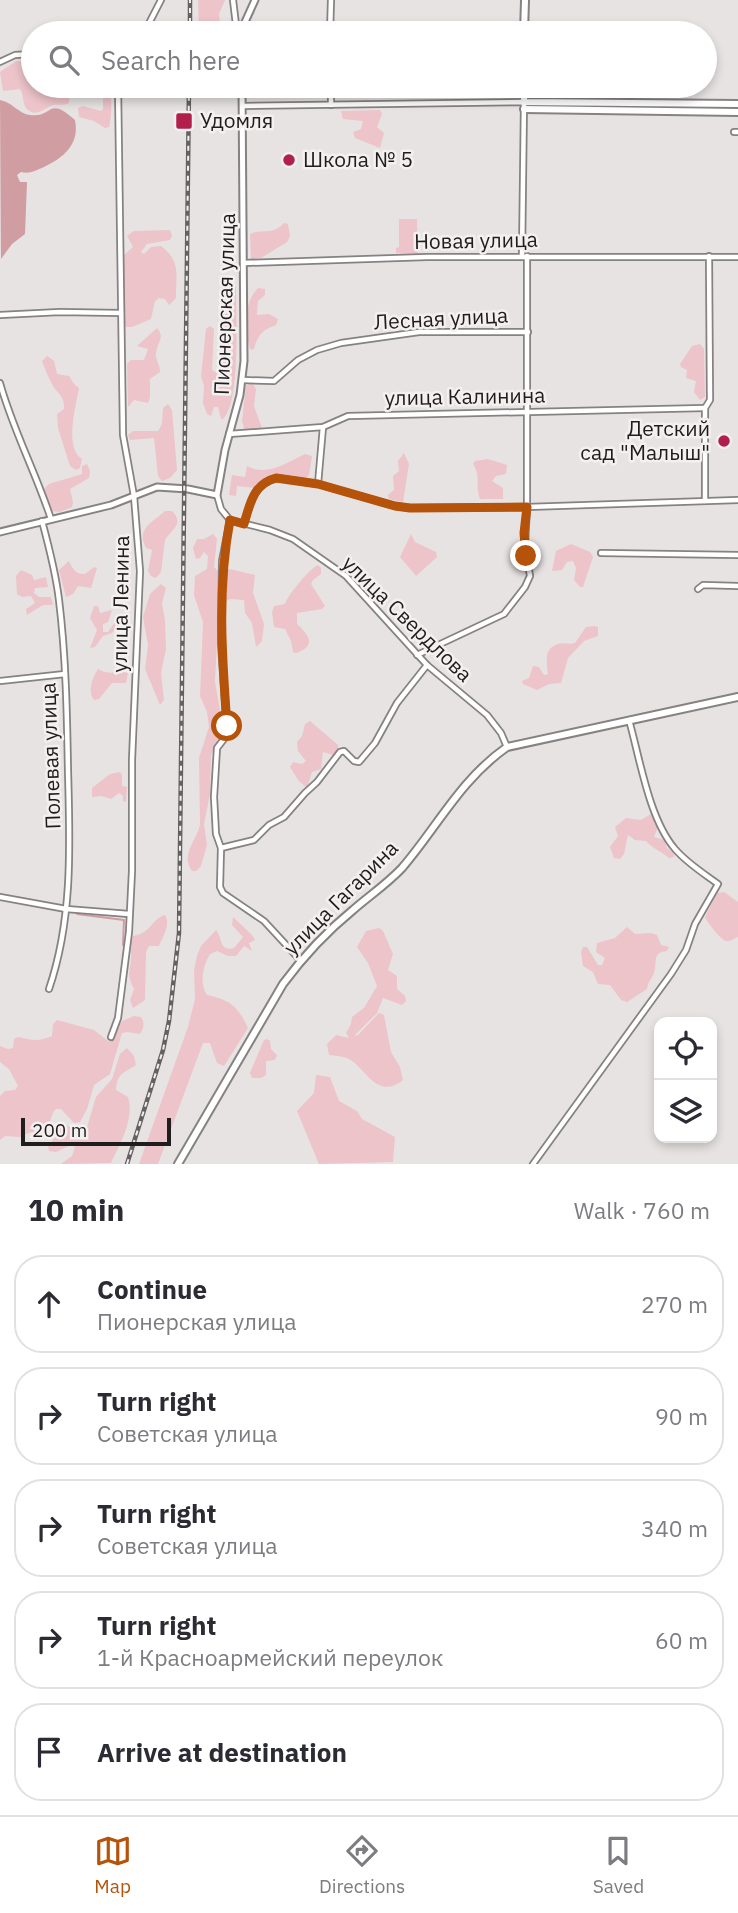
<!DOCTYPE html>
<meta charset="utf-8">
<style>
body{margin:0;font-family:"IBM Plex Sans",sans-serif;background:#f2f2f3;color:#2b2b33}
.controls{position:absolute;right:21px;bottom:21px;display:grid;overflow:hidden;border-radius:14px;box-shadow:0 4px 10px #0003}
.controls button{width:63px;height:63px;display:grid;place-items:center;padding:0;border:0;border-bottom:2px solid #e1e1e2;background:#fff;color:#2b2b33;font:35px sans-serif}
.scale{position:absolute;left:21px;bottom:18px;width:150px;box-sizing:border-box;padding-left:7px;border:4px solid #1f1d1d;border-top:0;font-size:19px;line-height:24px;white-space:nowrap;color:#1f1d1d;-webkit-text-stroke:5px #f5f0f0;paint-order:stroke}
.stop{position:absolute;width:21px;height:21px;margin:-16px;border:5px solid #b45309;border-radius:50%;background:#fff}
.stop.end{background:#b45309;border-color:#fff;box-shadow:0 2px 7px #0008}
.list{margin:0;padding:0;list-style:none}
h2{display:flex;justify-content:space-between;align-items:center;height:91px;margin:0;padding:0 28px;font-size:30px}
h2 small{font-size:23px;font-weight:400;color:#7c7c81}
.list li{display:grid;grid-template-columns:46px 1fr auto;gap:21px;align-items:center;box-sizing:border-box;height:98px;margin:0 14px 14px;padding:0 14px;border:2px solid #e1e1e2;border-radius:28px}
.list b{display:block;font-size:26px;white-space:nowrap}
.list p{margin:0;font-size:23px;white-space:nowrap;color:#7c7c81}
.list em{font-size:23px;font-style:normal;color:#7c7c81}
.icon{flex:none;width:38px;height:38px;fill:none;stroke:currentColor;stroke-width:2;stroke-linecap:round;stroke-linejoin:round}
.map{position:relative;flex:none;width:738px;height:1164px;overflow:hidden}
.search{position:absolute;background:#fff;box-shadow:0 4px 10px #0003;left:21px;right:21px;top:21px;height:77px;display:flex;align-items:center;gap:18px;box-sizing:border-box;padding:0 24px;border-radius:38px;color:#7c7c81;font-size:26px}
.sheet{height:651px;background:#fff}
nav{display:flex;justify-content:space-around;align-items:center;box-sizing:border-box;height:98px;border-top:2px solid #e1e1e2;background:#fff;font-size:19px;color:#7c7c81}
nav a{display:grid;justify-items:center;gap:4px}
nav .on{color:#b45309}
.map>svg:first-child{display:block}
.green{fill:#ecc4c9}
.water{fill:#d09da3}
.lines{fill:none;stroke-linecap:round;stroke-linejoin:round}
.stream{stroke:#d09da3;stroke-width:2}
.minor-casing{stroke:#868282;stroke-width:8}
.tertiary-casing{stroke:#868282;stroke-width:9}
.secondary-casing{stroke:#868282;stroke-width:10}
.minor{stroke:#fff;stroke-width:4.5}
.tertiary{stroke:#fff;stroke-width:5}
.secondary{stroke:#fff;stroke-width:6}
.rail-casing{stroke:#646161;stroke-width:4.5}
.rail{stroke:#f5f0f0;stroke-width:2;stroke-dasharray:5;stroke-linecap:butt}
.route{stroke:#b45309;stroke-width:9}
.poi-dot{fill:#b1204c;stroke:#f5f0f0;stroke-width:2.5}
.labels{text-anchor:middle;stroke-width:5;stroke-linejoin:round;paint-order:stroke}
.poi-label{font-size:21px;fill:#1f1d1d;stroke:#f5f0f0;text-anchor:start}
.street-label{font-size:21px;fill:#1f1d1d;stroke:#f5f0f0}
</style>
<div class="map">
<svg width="738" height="1164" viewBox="0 0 738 1164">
<rect width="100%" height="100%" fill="#e8e3e3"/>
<!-- green -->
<g class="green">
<path d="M198,0h27l-6,14 2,19h-22z"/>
<path d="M16,61l17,1v24h18l1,3 5,4h4l3,-7h6l-1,17c-6,3 -9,1 -16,2 -8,3 -18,13 -26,4 -5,-5 -3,-14 -7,-20l-17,2 -3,-19z"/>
<path d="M106,88l4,1c2,12 2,26 -1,38l-4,1 -11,-7 -15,-4 -1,-9 5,-2 18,5 2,-2v-16z"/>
<path d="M380,110l2,4 -5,13 7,6 -4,15 -25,-10 -2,-6 8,-3 2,-8 -20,-2 -2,-8z"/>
<path d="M399,219h18l1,35 -22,-1v-5l3,-1z"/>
<path d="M284,223l4,1 2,12 -3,6 -26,16 -10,1 -1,-25c13,-6 22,2 34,-11z"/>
<path d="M170,230l2,6 -2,4 -23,4 -6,8 3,2 7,-7 10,-1c20,16 15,27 15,52l-7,7 -4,-6 -6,-1 -4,3 -4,18 -19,8h-6l-3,-4v-67l10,-9 -6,-11 7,-5z"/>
<path d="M232,281l4,6c0,27 5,116 -13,132h-2l-3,-12h-4l-3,9 -4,-2 -4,-11 1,-17 -3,-10 5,-47 4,-3 4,3 -2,41 6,4 5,-6 3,-82 2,-4z"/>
<path d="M258,288l7,1v6l-7,6 -1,14 12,-1 9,5 -2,6c-13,5 -18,9 -22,24l-3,1c-8,-17 -7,-49 7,-62z"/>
<path d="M157,328c9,10 -1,15 -1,27 0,5 4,11 4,17l-10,7v18l-2,6 -14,-3 -6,7 -1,-43 4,-4h13l4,-11 -11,-3z"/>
<path d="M700,344l4,5 1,48 -5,3 -6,-8 2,-11 -10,-3 1,-8 -6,-3 -1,-3 12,-18z"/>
<path d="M47,356l7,5 3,13 12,2 5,8 5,4c-3,17 -15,60 3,71l-2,9 -4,2 -6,-4 -12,-38 -1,-14 7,-5c1,-14 -7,-15 -12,-25 -4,-7 -7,-15 -10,-23z"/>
<path d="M252,382l4,7 -2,17 8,22 -17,3 -3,-10 4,-35z"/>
<path d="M168,404l4,6 5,60 -7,8 -8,3 -4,-5 -4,-38 -24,2 -2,-5 5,-4h25l4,-7 1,-16z"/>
<path d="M404,453l5,11 -6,38 -14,-3 -1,-4 6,-5 -1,-14 6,-5 -1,-10z"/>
<path d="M305,454l7,2 -3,19 -4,4 -31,-3 -19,12 -18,-2 -1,10 -7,-1 3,-20 13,2 2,-11c20,11 39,-3 58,-12z"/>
<path d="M488,459l19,6 -1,9 -10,2 -4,5 11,7v11h-23c-5,-13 1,-24 -7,-35l2,-3z"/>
<path d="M87,464l3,7 -1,7 -19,11 3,13 -1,5 -12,5 -9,-1 -8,-21 6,-6 33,-10v-8z"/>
<path d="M165,511h7c13,13 -1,19 -7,29l-4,32 -5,6 -5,-2 -3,-5 4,-21 -6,-2c-10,-20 6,-25 19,-37z"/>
<path d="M213,534l4,5 -3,28 5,5 1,7 -5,103 8,46 -12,27 -1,39 -6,30 3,21 -6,21 -5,5h-4c-12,-16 4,-29 8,-46l-1,-67 10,-31 -2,-15 -7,-16 3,-74 -9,-27 1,-19 12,-7 1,-13 -4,-4 -4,6 -4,1 -3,-11 4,-9h7z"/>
<path d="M411,534l4,8 21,10 1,5 -21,19 -16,-19z"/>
<path d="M571,544l19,8 3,5 -10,30h-3l-6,-7 2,-12 -3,-7 -6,1 -5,8 -10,1 4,-20z"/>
<path d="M69,561c3,7 7,14 16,13l9,-7 3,1 -6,20 -13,-2 -5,8 -7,3 -7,-27z"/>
<path d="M318,565l3,3v6l-8,6 -2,4 14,22 -3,3 -25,4v11c12,11 20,22 -1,29l-3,-1 -2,-11 -6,-12 -11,-2 -2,-15 2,-6 11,-2c2,-8 25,-36 33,-39z"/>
<path d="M225,568l30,7 -2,18 11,31 -2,17 -6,6 -4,-24 -7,-10 -1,-13 -14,-1 -5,3 -2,-3z"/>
<path d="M21,570l11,5 2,5 12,-3 2,10 -13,1 -1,5 5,4h12l2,8h-10l-16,10 -1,-6 9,-6 -4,-7 -9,1 -5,-3 -1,-18z"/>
<path d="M161,584l5,4 -4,15 3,18 1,28 -5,24 3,27 -4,5 -15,-36 3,-24 -5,-28 7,-23z"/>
<path d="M94,606h4l2,7 12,-3 -4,12 -5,2v8h5l7,-10 3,3 -6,8 -9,3 -8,11 -5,1 7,-18 -7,-12z"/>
<path d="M595,626l3,1v9l-14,5 -16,17 -7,25 -12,1 -12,6 -14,-6 -1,-3 7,-3 4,-12 6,1 5,8 4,-1c-1,-12 -5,-25 10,-30 6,-2 11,1 17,-1l11,-16z"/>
<path d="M98,669c15,8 16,0 30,4l-2,10h-14l-13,16 -5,1c-7,-9 -1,-23 4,-31z"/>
<path d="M310,721l28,24v5l-5,5 -10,-3 -2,17 -9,3 -5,16 -9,-8 -8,-13 3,-5 9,2 4,-3 -8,-10 -1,-9 5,-6 3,-12z"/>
<path d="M120,772l2,3v11l5,1 -1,15 -3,-1v-5l-4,-3 -8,6 -9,-3 -10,1v-9l18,-14z"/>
<path d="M651,814l7,13 -4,10 10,3 3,8 7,5v4l-5,1c-8,-7 -16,-9 -23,-17l-11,-1 -7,-5 -4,19 -4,5 -6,-1 -4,-11 8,-11 -3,-9 11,-9 15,2z"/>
<path d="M724,892l14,10v35c-3,1 -8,5 -12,4 -5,-1 -19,-19 -21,-24l12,-24z"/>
<path d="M165,915c6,10 -2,21 -6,31h-10l-3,6 -1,48 -12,8 -3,-8 4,-11c-9,-17 -2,-19 -3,-35 0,-8 -1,-11 2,-18 19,-3 18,-17 32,-21z"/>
<path d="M233,917l19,18 3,5 -6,3 3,8 -8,-5 -8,10h-8l-11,-5 -7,3c-7,11 -11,30 -3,41 23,5 31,11 41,33l-24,38 -7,-3 -7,-20h-7l-45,121h-19l49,-137 7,-28 -1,-29 3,-14 4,-10 15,-16c7,8 3,22 18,18l9,-11 -11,-12z"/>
<path d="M627,927l8,7 16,-1 6,2 4,10 8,2 -2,4c-16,2 -9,10 -13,22 -2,6 -6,8 -7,16l-20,13 -6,-2 -11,-15 -12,-1 -5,-12 -10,-6 -2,-14 2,-5h4l11,18h4l3,-7 -9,-6 1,-9 18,-5z"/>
<path d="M379,928l4,3 10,23 -5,16 9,6v13l8,7 1,5 -4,4 -19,-7 -6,15 -23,23 4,-1 21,-22 5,2 7,37 9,15 3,13c-25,20 -36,-9 -52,-20 -7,-4 -14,-4 -22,-5l-2,-11 9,-9 13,3 -3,-5 5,-9 1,-7 12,-9 13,-22 -9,-23 -11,-16 9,-16z"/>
<path d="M134,1016l7,1c4,6 3,11 -1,17l-13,-2 -5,1 -12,41 -16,11 -7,24 -7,13 -6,1 -13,-14h-5c-7,6 -4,19 -13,26l-12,-3 -11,5 -15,-1 -5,4v-44l5,-5 10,-1 3,-4 -9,-17 -9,-7v-16l8,3 5,-1 1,-9 4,-2c13,3 21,5 34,-1l1,-12 4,-4 37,10 14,11 6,-4 8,-16z"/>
<path d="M267,1039l3,2 1,8 6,6 -2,5 -9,1v14l-5,3h-9l-2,-5 14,-33z"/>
<path d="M127,1048l7,8 2,9c-12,8 -19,8 -20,25l12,7c7,21 -8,47 -17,66l-50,1 11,-8 3,-9 -4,-2 -15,7 -7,-1 -1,-5 8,-10 -1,-10 3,-3 23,7 6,-3 9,-30 16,-18 8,-25z"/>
<path d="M316,1075l14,2 9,24 18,10 5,8 33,18 -2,25 -74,2 -22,-53 17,-18z"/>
</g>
<!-- water -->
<path class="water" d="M0,100c12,2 19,14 30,15 24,3 17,-20 45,5 5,25 -12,38 -33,48 -8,3 -12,6 -21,4l-4,3 3,7h7l-2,52 -13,10 -11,15z"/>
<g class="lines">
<!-- stream -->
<path class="stream" d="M77,914l47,6 -1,25"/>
<defs>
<g id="minor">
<path d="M233,0l4,33"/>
<path d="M144,33l17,-33"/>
<path d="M330,33l1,-33"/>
<path d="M0,62l15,-7 18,-1"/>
<path d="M331,105v-19"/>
<path d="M244,106l280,-4 -2,154"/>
<path d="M734,132h4"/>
<path d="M244,263l183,-6h311"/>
<path d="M0,315l60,-3 61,1"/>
<path d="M242,380l32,1 24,-21 19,-10 24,-7 78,-11h109"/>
<path d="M0,383c13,47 36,90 51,136"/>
<path d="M229,434l94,-7 25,-11 357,-8"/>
<path d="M318,484l5,-57"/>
<path d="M217,495l4,14 9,11 -8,41 -1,83 6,86 -3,9 -7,9 -3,49 2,37 5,14 -1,39 3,6 41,28 37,40"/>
<path d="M705,501v-93l5,-8 -1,-144"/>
<path d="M230,520l40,10 23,9 53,37 81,89 60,50 14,18 6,14"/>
<path d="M42,521c7,26 14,53 17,79 7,57 8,114 9,171 2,73 5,148 -19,218"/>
<path d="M244,524c6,-20 9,-40 33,-46l41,6 77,22 15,2 117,-1 211,-7"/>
<path d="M601,553l137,2"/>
<path d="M698,589l5,-4 35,1"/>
<path d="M417,655l87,-41 21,-27 5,-11 -5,-31 2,-38v-251"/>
<path d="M0,681l65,-7"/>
<path d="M221,848l33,-8 15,-15 15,-8 21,-24 12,-11 23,-30 4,-1 10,10 5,1 16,-19 22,-40 30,-38"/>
<path d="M0,897l66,12 63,5"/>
<path d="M111,1037l7,-19 11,-86 3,-61v-111l8,-189 -6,-75 -11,-61 -5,-349"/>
<path d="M533,1164l138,-190 15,-24 9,-26 23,-40c-15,-11 -31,-21 -43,-35 -26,-30 -35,-90 -46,-129"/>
</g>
<g id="tertiary">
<path d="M240,33l15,-33"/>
<path d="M0,532l111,-27 46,-18 31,2 29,6 8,-45 15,-55 4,-34 -2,-275"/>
</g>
<g id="secondary">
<path d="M524,33l1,-33"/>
<path d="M524,86v16l214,2"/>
<path d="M524,109l214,3"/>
<path d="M178,1164l105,-180c20,-27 43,-52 70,-74 16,-14 34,-26 49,-42 36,-42 58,-88 105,-121l231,-50"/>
</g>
</defs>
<!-- minor casing -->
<use href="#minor" class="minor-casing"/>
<!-- tertiary casing -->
<use href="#tertiary" class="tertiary-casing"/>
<!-- secondary casing -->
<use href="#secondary" class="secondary-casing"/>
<!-- minor -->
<use href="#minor" class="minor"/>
<!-- tertiary -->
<use href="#tertiary" class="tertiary"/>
<!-- secondary -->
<use href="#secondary" class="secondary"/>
<defs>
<g id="rail">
<path d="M190,33v-33"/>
<path d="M127,1164l36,-114 6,-29 10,-88 10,-847"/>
</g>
</defs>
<!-- rail casing -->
<use href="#rail" class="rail-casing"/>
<!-- rail -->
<use href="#rail" class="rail"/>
</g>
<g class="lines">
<!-- route -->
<path class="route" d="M227,726c-5,-69 -10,-137 3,-206l14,4c6,-20 9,-40 32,-46l42,6 77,22 15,2 117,-1 -3,26 2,23"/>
</g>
<!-- markers -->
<g class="poi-dot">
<rect x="175" y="112" width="18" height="18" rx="3.5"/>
<circle cx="289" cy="160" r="7"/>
<circle cx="724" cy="441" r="7"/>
</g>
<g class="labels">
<!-- poi labels -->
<g class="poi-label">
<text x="200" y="128">Удомля</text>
<text x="303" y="167">Школа № 5</text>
<text x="710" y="436" text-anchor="end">Детский<tspan x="710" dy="24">сад "Малыш"</tspan></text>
</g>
<!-- street labels -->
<g class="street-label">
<text transform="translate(476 241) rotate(-1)" y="7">Новая улица</text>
<text transform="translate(225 304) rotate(-88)" y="7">Пионерская улица</text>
<text transform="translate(441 319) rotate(-3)" y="7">Лесная улица</text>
<text transform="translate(465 397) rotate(-1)" y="7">улица Калинина</text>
<text transform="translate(121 604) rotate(-89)" y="7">улица Ленина</text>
<text transform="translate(407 619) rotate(44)" y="7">улица Свердлова</text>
<text transform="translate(51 756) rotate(-92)" y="7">Полевая улица</text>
<text transform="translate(341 898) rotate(-45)" y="7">улица Гагарина</text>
</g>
</g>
</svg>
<div class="controls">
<button><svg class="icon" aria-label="locate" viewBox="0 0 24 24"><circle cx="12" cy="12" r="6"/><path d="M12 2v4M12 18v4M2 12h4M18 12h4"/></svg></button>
<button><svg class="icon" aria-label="layers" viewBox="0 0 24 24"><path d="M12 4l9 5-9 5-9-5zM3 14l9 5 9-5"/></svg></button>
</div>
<div class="scale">200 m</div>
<div class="stop" style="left:227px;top:726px"></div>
<div class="stop end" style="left:526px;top:556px"></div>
<div class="search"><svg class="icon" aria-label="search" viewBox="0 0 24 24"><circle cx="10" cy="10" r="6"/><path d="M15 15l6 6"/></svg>Search here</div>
</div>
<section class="sheet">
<h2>10 min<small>Walk · 760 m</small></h2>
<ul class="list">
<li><svg class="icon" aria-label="ahead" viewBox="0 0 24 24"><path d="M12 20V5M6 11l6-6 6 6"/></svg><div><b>Continue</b><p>Пионерская улица</p></div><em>270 m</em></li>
<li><svg class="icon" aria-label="right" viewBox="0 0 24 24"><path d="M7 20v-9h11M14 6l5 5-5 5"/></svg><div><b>Turn right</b><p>Советская улица</p></div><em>90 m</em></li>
<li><svg class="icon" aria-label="right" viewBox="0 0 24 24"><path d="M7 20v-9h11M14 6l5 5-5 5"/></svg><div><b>Turn right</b><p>Советская улица</p></div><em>340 m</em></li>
<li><svg class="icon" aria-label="right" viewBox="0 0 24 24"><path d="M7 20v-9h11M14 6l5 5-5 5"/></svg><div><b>Turn right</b><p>1-й Красноармейский переулок</p></div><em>60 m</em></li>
<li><svg class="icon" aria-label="arrive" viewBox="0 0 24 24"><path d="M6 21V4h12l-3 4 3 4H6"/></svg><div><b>Arrive at destination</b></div></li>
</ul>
</section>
<nav>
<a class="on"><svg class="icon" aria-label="map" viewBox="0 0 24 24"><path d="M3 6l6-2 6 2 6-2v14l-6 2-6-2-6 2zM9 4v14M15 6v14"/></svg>Map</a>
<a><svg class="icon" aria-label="directions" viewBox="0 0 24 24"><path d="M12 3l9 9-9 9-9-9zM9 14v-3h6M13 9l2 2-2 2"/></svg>Directions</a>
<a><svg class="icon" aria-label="saved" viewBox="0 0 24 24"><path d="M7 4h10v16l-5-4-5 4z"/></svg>Saved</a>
</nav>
